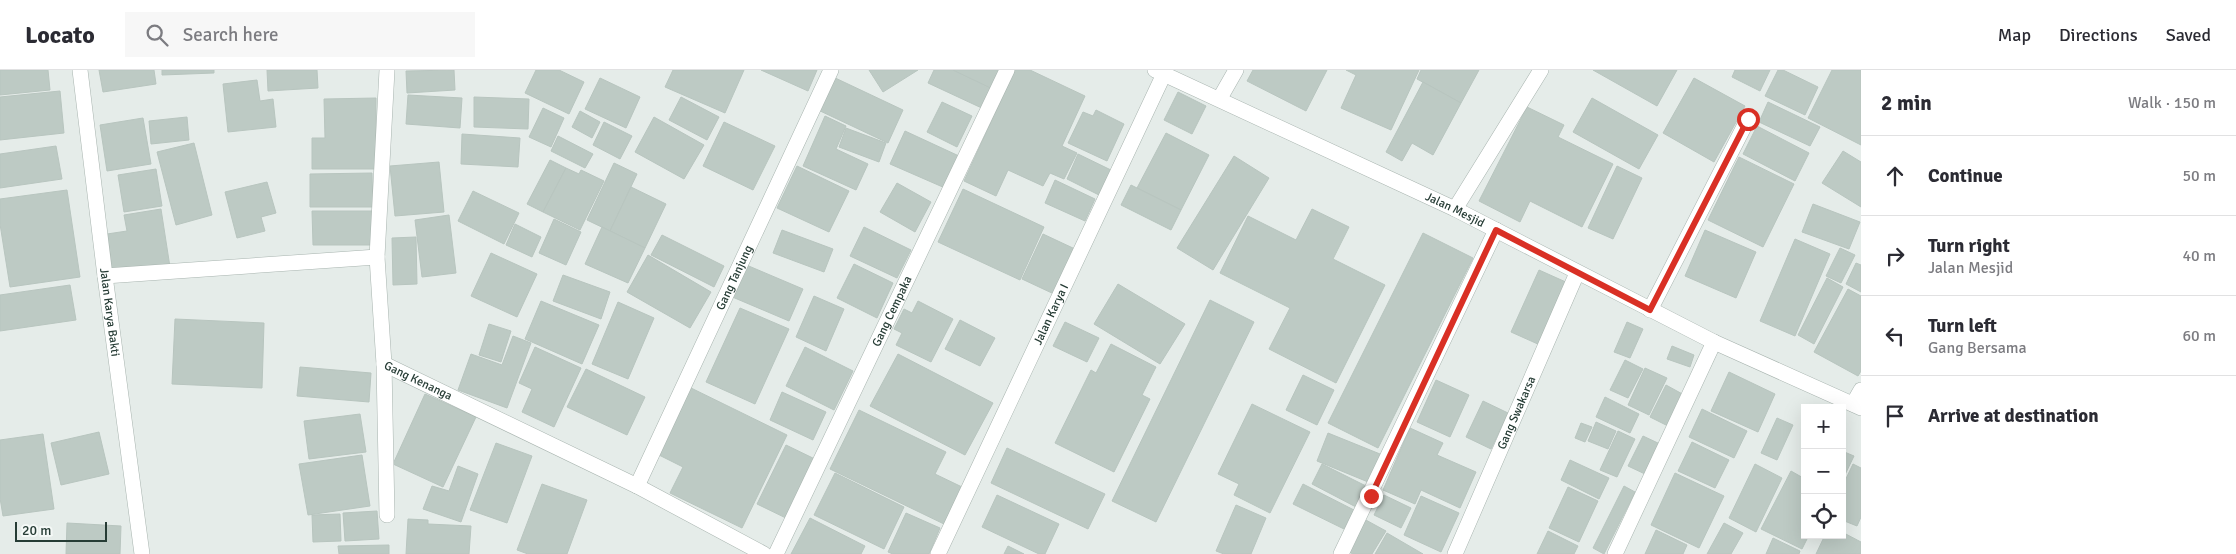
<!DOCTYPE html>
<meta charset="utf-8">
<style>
body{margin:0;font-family:Signika,sans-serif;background:#f7f7f7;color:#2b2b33}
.controls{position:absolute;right:15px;bottom:15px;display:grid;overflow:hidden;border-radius:0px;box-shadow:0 5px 20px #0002}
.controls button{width:45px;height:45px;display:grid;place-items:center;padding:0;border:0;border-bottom:1px solid #e1e1e2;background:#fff;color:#2b2b33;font:25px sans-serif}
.scale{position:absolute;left:15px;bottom:12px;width:92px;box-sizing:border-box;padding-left:5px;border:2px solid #263c35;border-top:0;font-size:14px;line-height:18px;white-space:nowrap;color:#263c35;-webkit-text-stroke:4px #f5f9f7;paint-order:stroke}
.stop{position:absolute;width:15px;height:15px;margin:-11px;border:4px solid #d93025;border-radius:50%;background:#fff}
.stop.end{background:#d93025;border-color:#fff;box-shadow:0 1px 5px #0008}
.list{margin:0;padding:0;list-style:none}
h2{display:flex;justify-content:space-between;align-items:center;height:65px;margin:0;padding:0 20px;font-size:21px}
h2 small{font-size:16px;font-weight:400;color:#7c7c81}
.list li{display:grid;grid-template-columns:32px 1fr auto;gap:15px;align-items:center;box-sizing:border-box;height:80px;padding:0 20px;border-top:1px solid #e1e1e2}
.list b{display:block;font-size:19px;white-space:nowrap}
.list p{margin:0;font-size:16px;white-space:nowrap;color:#7c7c81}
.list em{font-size:16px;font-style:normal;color:#7c7c81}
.icon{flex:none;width:28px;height:28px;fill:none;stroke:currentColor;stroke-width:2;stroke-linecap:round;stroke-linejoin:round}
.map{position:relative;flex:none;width:1861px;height:484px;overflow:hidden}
header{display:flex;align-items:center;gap:30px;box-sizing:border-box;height:70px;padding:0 25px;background:#fff;border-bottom:1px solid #e1e1e2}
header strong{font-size:24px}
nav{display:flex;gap:28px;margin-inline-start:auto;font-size:18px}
.search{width:350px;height:45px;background:#f7f7f7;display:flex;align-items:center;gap:12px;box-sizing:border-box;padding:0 18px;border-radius:0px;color:#7c7c81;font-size:19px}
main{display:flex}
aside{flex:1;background:#fff}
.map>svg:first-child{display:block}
.building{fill:#bdcac4;stroke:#b8c5bf}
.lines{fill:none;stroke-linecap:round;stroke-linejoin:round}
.minor-casing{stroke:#a8b4af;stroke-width:16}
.minor{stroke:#fff;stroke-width:15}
.route{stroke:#d93025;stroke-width:6}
.labels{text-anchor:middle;stroke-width:4.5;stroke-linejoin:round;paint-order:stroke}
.street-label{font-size:12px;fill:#263c35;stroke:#f5f9f7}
</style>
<header>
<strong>Locato</strong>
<div class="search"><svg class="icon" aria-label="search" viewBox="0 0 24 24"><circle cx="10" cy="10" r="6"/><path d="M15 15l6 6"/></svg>Search here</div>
<nav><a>Map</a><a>Directions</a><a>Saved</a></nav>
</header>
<main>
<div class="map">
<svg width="1861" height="484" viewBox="0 0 1861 484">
<rect width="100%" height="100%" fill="#e5ece9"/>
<!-- building -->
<g class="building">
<path d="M0,0h48l2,20 -50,5z"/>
<path d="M99,0h55l2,14 -53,8z"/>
<path d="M162,0h52v3l-52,2z"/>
<path d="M267,0h50l1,18 -50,3z"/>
<path d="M454,0l1,20 -48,3 -1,-22z"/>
<path d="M536,0h23l25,12 -15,32 -44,-21z"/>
<path d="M673,0h71l-19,43 -60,-26z"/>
<path d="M761,0h56l-9,21z"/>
<path d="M869,0h49l-35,22z"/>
<path d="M934,0h19l42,20 -9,20 -58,-27z"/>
<path d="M953,0h51l-9,20z"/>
<path d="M1015,0h15l55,26 -23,50 15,7 -13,26 -14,-6 -7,13 -35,-16 -12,26 -32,-15z"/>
<path d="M1253,0h74l-21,41 -59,-30z"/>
<path d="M1346,0h73l-28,60 -50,-22 15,-33z"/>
<path d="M1421,0h58l-18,33 -44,-24z"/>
<path d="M1593,0h84l-20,36z"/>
<path d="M1735,0h35l-10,21 -28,-14z"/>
<path d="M1778,0h5l35,17 -13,28 -40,-19z"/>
<path d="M1832,0h29v75l-53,-27z"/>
<path d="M831,6l72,34 -15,33 -72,-34z"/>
<path d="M600,8l40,19 -14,31 -41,-19z"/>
<path d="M1694,8l51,28 -31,56 -51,-29z"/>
<path d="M257,10l3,21 13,-2 3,28 -48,5 -5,-48z"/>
<path d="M1423,12l38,21 -28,52 -21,-12 -10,18 -16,-9z"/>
<path d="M60,21l4,42 -64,7v-43z"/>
<path d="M1178,22l28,14 -14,28 -28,-14z"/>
<path d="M408,25l54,3 -2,30 -54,-4z"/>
<path d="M474,27l55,2 -1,30 -54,-2z"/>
<path d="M681,27l38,20 -12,23 -38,-20z"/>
<path d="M376,28v71h-64v-31h13l-1,-39z"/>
<path d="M1592,28l66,37 -19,34 -66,-37z"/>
<path d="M942,32l30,14 -15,31 -30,-15z"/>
<path d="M1768,32l52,25 -10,19 -51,-24z"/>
<path d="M1527,37l37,18 -6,12 55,27 -31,63 -52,-26 -10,21 -41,-21z"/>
<path d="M543,38l21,10 -13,29 -22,-10z"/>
<path d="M1096,40l28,14 -17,37 -39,-18 15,-31 10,4z"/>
<path d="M580,41l20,11 -8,16 -20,-11z"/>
<path d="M825,46l21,10 -10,23 32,15 -12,26 -53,-24z"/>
<path d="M187,47l2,23 -38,4 -2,-23z"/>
<path d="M654,47l50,28 -20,34 -49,-27z"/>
<path d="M143,48l8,46 -44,7 -7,-46z"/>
<path d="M604,52l28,14 -12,23 -27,-14z"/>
<path d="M724,52l51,24 -22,44 -50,-24z"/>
<path d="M1757,56l52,27 -14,28 -52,-27z"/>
<path d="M846,58l40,15 -7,19 -40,-15z"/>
<path d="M905,61l54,25 -14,32 -55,-24z"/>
<path d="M1166,63l43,22 -28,55 -44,-22z"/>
<path d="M462,64l58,4 -2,29 -57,-3z"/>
<path d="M558,66l35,18 -8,14 -34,-17z"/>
<path d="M194,73l18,72 -36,10 -19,-73z"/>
<path d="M56,76l6,33 -62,9v-34z"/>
<path d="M1843,81l18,11v45l-39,-24z"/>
<path d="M1078,84l35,17 -12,25 -34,-17z"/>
<path d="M1234,86l35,22 -56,92 -36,-22z"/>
<path d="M1739,87l55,27 -31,63 -55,-27z"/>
<path d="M550,90l16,8 -23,44 -16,-8z"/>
<path d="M439,92l5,50 -49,4 -5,-50z"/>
<path d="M614,93l23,11 -27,57 -23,-11z"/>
<path d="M797,96l52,25 -20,41 -52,-24z"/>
<path d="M1617,96l25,12 -29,61 -25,-11z"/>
<path d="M566,98l13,6 2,-4 23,11 -24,49 -37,-18z"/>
<path d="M156,99l6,37 -38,6 -6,-37z"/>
<path d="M372,103l1,34h-63v-33z"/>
<path d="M1055,110l40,19 -10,22 -40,-18z"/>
<path d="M267,112l9,31 -15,4 4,14 -28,7 -12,-46z"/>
<path d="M897,113l34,19 -16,30 -35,-20z"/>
<path d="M1131,115l50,25 -10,20 -50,-25z"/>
<path d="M631,117l35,17 -21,44 -35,-17z"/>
<path d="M963,119l81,38 -24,53 -82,-38z"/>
<path d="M67,120l13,87 -70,10 -10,-63v-25z"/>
<path d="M473,121l46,22 -15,31 -46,-23z"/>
<path d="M1813,134l47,18 -11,27 -47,-17z"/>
<path d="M161,139l9,58 -57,8 -6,-41 20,-3 -3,-16z"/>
<path d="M1312,139l37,18 -16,32 52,26 -49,98 -67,-34 21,-41 -70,-35 28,-57 48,24z"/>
<path d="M312,141h61v34h-60z"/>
<path d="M449,145l7,58 -34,4 -7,-57z"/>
<path d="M554,149l27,13 -15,33 -27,-12z"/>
<path d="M515,154l26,13 -9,20 -26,-12z"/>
<path d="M602,157l43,21 -17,35 -43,-19z"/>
<path d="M864,157l47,23 -14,28 -47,-22z"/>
<path d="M782,160l51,19 -9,23 -51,-19z"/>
<path d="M1705,160l51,22 -20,46 -51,-22z"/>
<path d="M1423,163l50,25 -95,190 -50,-25z"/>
<path d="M1043,164l32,15 -21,45 -32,-15z"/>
<path d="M662,165l62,31 -10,21 -63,-32z"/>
<path d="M416,167l1,47 -24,1 -1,-47z"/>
<path d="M1795,169l35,15 -35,82 -35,-15z"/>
<path d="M1840,178l15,7 -14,28 -15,-7z"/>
<path d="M491,183l46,21 -20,43 -46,-21z"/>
<path d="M648,185l63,37 -21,36 -63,-36z"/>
<path d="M1856,193l5,2v27l-15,-8z"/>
<path d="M744,194l59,25 -14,32 -59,-25z"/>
<path d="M854,194l39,19 -16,35 -40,-20z"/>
<path d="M1539,200l29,13 -28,62 -29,-13z"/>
<path d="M563,205l47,17 -9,27 -48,-18z"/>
<path d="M1827,208l16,9 -29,57 -16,-9z"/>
<path d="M1118,214l67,40 -25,40 -66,-40z"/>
<path d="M70,215l6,35 -76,11v-36z"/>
<path d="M1848,219l13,7v75l-3,5 -44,-24z"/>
<path d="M814,226l30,13 -18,42 -30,-14z"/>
<path d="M1210,230l44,22 -98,200 -44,-21z"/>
<path d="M541,231l58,24 -17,39 -57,-25z"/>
<path d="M918,231l35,18 -22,43 -35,-17 6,-12 -8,-4 10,-20 8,4z"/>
<path d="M618,232l36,16 -26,61 -36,-15z"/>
<path d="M740,238l49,21 -34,75 -49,-22z"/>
<path d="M175,249l89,4 -2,65 -90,-4z"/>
<path d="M960,250l35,18 -15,28 -35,-17z"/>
<path d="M1065,252l34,16 -12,24 -34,-16z"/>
<path d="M1627,252l16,7 -13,29 -16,-6z"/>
<path d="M489,254l22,7 -10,31 -22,-7z"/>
<path d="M513,266l18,7 -24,65 -49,-18 13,-36 31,11z"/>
<path d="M1111,274l45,23 -14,28 8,4 -36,73 -59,-29 36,-73 5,3z"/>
<path d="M1672,276l22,9 -4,12 -23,-8z"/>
<path d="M535,277l46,21 -27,59 -32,-15 10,-23 -13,-6z"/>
<path d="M805,277l48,24 -19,39 -48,-24z"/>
<path d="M898,284l95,49 -28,52 -95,-49z"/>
<path d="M1625,290l18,9 -15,29 -18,-8z"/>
<path d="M300,297l71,6 -2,29 -72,-6z"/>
<path d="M1645,298l22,10 -18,37 -21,-10z"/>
<path d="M586,299l59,28 -18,38 -60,-28z"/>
<path d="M1729,302l46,22 -17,38 -47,-21z"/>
<path d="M1303,305l31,15 -17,35 -31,-15z"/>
<path d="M1436,310l33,15 -19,42 -33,-15z"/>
<path d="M1666,315l20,11 -16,31 -20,-10z"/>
<path d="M689,317l98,48 -45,93 -72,-35 13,-26 -26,-13z"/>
<path d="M782,322l44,20 -13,28 -43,-20z"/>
<path d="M425,324l51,23 -33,70 -50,-23z"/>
<path d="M1605,327l34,17 -9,19 -34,-16z"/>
<path d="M1483,331l25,12 -17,36 -25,-12z"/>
<path d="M1252,334l58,28 -40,81 -36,-18 5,-11 -21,-10z"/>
<path d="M1702,339l45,22 -13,27 -45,-21z"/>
<path d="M859,340l87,42 -11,22 27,13 -18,37 -114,-55z"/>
<path d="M360,344l6,38 -57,7 -5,-38z"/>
<path d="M1777,348l16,7 -16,35 -16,-7z"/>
<path d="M1596,352l20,9 -8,18 -20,-8z"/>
<path d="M1581,353l11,4 -7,15 -10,-4z"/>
<path d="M1410,358l33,15 -6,12 39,17 -16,36 -39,-18 -6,14 -32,-14z"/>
<path d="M1618,361l17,8 -18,38 -17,-7z"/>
<path d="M99,362l10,42 -48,11 -10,-42z"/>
<path d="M1328,363l57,23 -12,28 -56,-23z"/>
<path d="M43,364l11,75 -51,7 -3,-18v-58z"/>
<path d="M1643,366l17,8 -15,30 -17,-8z"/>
<path d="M1692,372l37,18 -14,28 -37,-17z"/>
<path d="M496,373l36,13 -25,67 -37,-13z"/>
<path d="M786,375l33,16 -29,59 -33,-16z"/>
<path d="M1007,378l98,46 -17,35 -97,-46z"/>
<path d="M1842,381l12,5 -12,25z"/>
<path d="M362,385l8,51 -62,9 -9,-51z"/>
<path d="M1570,390l39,18 -10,21 -38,-19z"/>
<path d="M1322,394l44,22 -10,21 -44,-23z"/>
<path d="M1755,394l27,14 -26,54 -27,-14z"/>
<path d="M1853,394l8,4v49l-4,9 -15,-6v-33z"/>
<path d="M458,396l20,8 -17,48 -38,-13 9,-23 17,5z"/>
<path d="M1791,401l14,8v56h4l-7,14 -41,-20z"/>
<path d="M835,403l69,34 -20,42 -70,-34z"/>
<path d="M1675,403l49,23 -25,52 -48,-23z"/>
<path d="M542,414l45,16 -20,54h-39l-11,-4z"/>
<path d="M1303,414l51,26 -10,19 -51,-25z"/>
<path d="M1624,416l11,6 -31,62 -11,-6z"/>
<path d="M1568,417l30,14 -19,41 -30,-14z"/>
<path d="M997,425l62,29 -14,30h-6l-57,-27z"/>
<path d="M1384,425l27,13 -10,20 -27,-13z"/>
<path d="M1421,426l38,17 -18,39 -37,-17z"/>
<path d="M1236,435l30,13 -15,36h-27l-8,-3z"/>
<path d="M377,441l2,28 -34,2 -2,-28z"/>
<path d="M906,443l34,15 -11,26h-36l-5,-2z"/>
<path d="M340,444l1,27 -28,1 -1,-27z"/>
<path d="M810,448l55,28 -4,8h-70z"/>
<path d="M408,449l20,1v4l43,2 -2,28h-63z"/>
<path d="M1364,449l22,12 -14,23h-19l-6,-3z"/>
<path d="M67,453l54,3 -1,28h-54z"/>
<path d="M1724,453l19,10 -12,21h-24z"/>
<path d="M1656,460l31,15 -4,9h-38z"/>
<path d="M1548,461l30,15 -4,8h-37z"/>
<path d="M1842,462l19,10v12h-45l9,-19h17z"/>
<path d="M1387,463l36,21h-48z"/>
<path d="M1773,468l27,13 -1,3h-33z"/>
<path d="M389,475v9h-50l-1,-8z"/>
<path d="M1008,476l16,8h-20z"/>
</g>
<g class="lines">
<defs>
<g id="minor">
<path id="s1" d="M80,0l25,206 37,278"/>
<path id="s2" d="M1155,0l300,139 259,133 147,66"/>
<path d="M1220,28l16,-28"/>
<path d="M1455,139l86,-139"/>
<path d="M105,206l272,-19"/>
<path d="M1650,240l98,-191"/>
<path id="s3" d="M384,294l253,122 127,68"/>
<path d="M1853,334l8,-14"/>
<path id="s4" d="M637,416l194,-416"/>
<path d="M387,445l-3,-151 -7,-107 10,-187"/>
<path id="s5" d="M776,484l231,-484"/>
<path id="s6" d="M938,484l226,-480"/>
<path d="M1341,484l155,-324"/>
<path id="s7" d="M1455,484l122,-281"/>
<path d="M1615,484l99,-212"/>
</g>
</defs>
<!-- minor casing -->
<use href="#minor" class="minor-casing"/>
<!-- minor -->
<use href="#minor" class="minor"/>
</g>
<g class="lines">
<!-- route -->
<path class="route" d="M1371,426l125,-266 154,80 98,-191"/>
</g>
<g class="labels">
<!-- street labels -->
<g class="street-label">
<text dy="4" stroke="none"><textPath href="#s2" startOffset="331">Jalan Mesjid</textPath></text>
<text dy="4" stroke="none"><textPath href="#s4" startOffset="230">Gang Tanjung</textPath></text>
<text dy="4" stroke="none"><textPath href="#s1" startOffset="244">Jalan Karya Bakti</textPath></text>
<text dy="4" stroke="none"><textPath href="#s5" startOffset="269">Gang Cempaka</textPath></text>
<text dy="4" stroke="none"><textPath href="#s6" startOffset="265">Jalan Karya I</textPath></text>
<text dy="4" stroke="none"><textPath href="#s3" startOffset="38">Gang Kenanga</textPath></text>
<text dy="4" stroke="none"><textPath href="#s7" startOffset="154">Gang Swakarsa</textPath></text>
</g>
</g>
</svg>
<div class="controls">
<button>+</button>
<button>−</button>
<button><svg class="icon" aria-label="locate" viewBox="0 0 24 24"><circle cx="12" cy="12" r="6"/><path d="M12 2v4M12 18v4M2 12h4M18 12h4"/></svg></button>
</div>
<div class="scale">20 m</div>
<div class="stop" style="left:1748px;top:49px"></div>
<div class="stop end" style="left:1371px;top:426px"></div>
</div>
<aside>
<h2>2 min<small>Walk · 150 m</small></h2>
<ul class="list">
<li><svg class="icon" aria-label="ahead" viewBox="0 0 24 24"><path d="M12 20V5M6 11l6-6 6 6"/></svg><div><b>Continue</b></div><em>50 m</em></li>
<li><svg class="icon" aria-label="right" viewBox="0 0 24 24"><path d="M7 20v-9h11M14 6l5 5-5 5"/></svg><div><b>Turn right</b><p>Jalan Mesjid</p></div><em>40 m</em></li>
<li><svg class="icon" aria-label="left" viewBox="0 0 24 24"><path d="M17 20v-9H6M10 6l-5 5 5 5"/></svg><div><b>Turn left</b><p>Gang Bersama</p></div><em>60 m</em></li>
<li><svg class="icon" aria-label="arrive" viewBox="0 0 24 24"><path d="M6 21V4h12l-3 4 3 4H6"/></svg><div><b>Arrive at destination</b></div></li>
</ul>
</aside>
</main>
